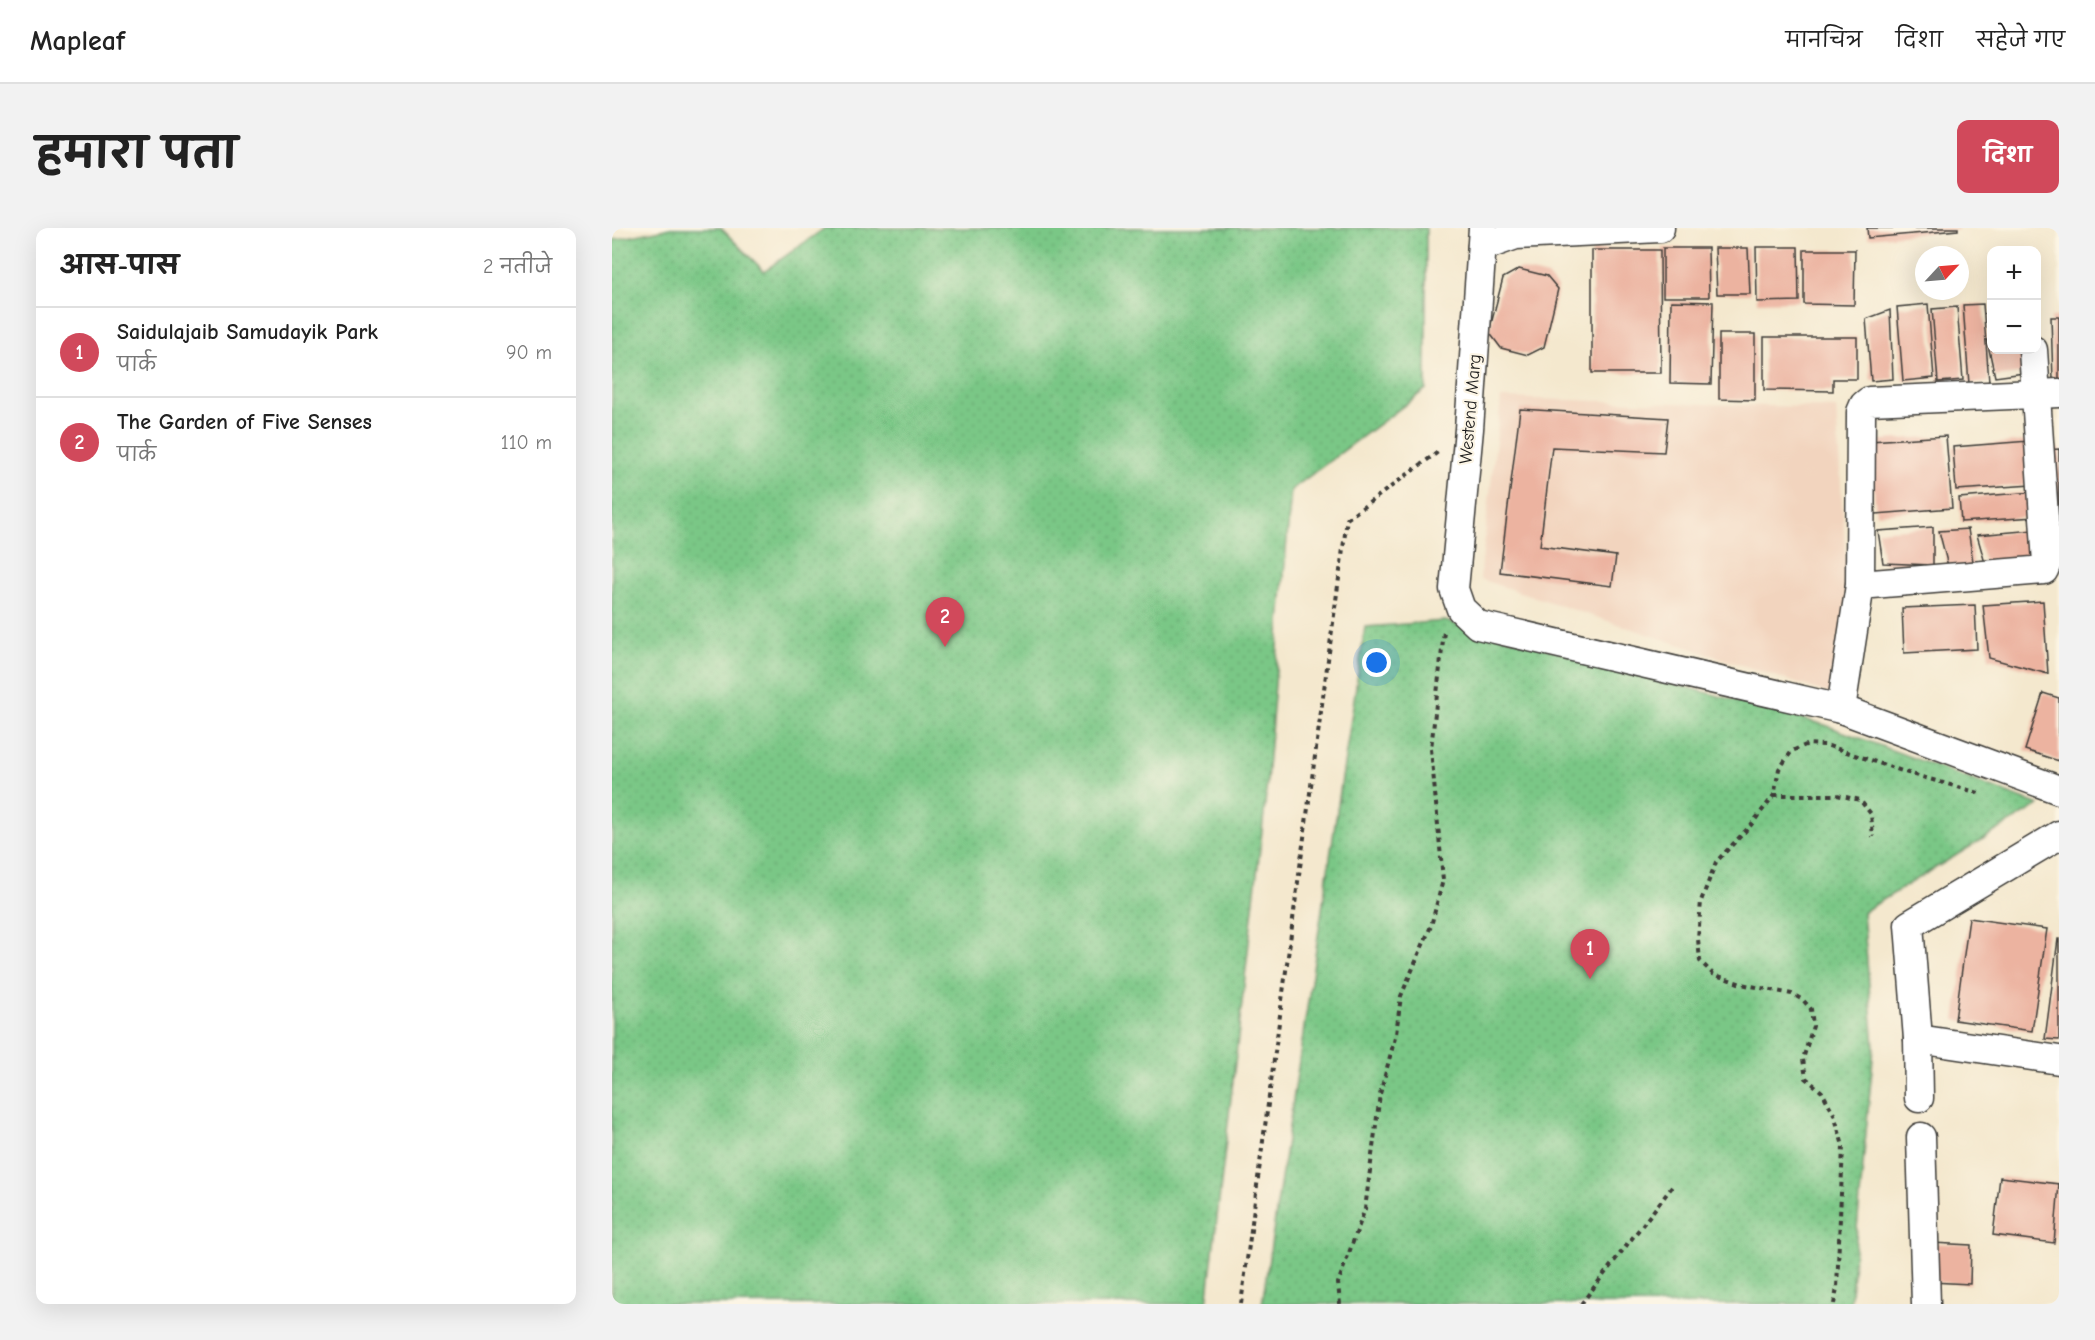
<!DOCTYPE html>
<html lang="hi">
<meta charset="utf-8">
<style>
body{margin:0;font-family:"Comic Neue","Playpen Sans Deva",sans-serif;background:#f2f2f2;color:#222}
.controls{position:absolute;right:18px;top:18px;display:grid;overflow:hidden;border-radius:12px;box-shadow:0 6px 24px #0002}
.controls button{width:54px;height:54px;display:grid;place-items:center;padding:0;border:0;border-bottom:2px solid #e0e0e0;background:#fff;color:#222;font:30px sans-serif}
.compass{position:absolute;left:1303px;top:18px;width:54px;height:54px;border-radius:50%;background:#fff;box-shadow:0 6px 24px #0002;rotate:64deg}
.you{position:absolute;left:765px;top:435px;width:21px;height:21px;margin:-15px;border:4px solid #fff;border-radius:50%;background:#1a73e8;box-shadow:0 0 0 9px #1a73e833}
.badge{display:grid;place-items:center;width:39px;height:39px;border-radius:50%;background:#d1495b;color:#fff;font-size:20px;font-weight:700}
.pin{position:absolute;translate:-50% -50px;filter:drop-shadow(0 2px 3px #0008)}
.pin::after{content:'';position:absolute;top:32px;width:21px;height:18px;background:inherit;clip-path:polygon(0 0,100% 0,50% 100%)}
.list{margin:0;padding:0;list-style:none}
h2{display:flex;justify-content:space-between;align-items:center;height:78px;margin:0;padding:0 24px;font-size:26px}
h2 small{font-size:20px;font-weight:400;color:#767676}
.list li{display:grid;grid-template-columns:39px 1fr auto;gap:18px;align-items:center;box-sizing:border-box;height:90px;padding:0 24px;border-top:2px solid #e0e0e0}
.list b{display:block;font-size:22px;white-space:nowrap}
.list p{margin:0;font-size:20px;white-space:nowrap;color:#767676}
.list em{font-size:20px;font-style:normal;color:#767676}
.map{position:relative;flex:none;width:1447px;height:1076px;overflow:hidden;border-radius:12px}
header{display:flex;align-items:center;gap:36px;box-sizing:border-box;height:84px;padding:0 30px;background:#fff;border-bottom:2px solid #e0e0e0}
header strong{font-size:28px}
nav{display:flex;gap:33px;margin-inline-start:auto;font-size:21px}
.intro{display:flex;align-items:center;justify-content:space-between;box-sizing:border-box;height:144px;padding:0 36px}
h1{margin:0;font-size:42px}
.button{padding:15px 27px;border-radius:12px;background:#d1495b;color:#fff;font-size:21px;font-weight:700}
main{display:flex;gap:36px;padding:0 36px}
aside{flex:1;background:#fff;border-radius:12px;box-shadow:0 6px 24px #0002}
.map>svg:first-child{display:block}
.built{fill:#f2d4be}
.park{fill:url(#park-dots);stroke:#4b7251;stroke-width:1.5}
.building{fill:#ecb3a0}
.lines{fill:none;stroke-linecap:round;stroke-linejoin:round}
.minor-casing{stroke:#3c3b37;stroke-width:31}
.path{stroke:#3c3b37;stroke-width:4;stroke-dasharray:4.5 4.5;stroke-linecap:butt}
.minor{stroke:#fff;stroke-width:28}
.labels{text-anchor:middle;stroke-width:4.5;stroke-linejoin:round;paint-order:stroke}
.street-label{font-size:18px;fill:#1c1c1c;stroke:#fcf5e5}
</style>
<header>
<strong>Mapleaf</strong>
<nav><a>मानचित्र</a><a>दिशा</a><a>सहेजे गए</a></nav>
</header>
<div class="intro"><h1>हमारा पता</h1><a class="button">दिशा</a></div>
<main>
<aside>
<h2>आस-पास<small>2 नतीजे</small></h2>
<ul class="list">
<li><span class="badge">1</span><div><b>Saidulajaib Samudayik Park</b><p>पार्क</p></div><em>90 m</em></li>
<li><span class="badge">2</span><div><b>The Garden of Five Senses</b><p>पार्क</p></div><em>110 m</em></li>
</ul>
</aside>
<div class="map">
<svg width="1447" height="1076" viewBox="0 0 1447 1076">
<defs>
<pattern id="park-dots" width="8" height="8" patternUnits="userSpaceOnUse" patternTransform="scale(1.5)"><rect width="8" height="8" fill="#7ac786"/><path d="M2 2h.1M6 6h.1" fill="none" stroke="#69aa73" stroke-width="1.8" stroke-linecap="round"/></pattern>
</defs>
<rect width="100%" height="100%" fill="#fcf5e5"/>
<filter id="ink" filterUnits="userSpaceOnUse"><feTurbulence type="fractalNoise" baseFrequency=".0167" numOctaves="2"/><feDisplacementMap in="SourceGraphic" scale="12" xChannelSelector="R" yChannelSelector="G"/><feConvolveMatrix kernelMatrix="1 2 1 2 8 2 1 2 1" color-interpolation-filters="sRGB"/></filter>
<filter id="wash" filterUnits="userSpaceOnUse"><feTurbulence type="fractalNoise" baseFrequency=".008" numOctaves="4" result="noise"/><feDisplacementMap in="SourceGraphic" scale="24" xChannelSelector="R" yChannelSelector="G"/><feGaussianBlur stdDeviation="1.35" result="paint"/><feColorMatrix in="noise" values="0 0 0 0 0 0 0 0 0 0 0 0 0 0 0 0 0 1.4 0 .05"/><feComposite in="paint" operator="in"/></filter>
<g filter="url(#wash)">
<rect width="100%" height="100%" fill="#f4e8ce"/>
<!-- built -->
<path class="built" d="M889,170l335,10 16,250 -16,38 -356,-117z"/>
<!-- park -->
<g class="park">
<path d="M59,0h50l43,43 61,-43h601v161l-135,101 -26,315 -58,499h-595v-1064z"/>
<path d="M833,393l380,104 214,80 -176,107 11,135 -24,257h-588l103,-677z"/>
</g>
<g id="blocks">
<!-- building -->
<g class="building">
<path d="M1255,0h91v2l-90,8z"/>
<path d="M1144,19h42l1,54 -42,1z"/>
<path d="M1051,20h45l1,49h-46z"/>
<path d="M1103,20h33l2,46h-33z"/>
<path d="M980,22h68l1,123h-69z"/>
<path d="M1192,22h51l-1,55 -50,-1z"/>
<path d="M907,41l28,7 11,13 -14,58 -16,8 -27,-7 -12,-16 14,-54z"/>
<path d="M1059,73l42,1 -2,82 -41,-1z"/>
<path d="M1316,76l6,74 -31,3 -6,-74z"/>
<path d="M1371,76l6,78 -20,2 -6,-79z"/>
<path d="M1345,79l6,73 -25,2 -6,-73z"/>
<path d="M1278,82l3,69 -22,2 -5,-62z"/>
<path d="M1439,89h8v64h-6z"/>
<path d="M1107,106h36v66l-36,-1z"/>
<path d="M1152,109h93v42h-24v12l-69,-1z"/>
<path d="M1375,112h5v10h31l1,23 -29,4z"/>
<path d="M908,181l148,9 -4,34 -112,-5 -12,99 76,10 -4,30 -112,-14z"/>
<path d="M1334,208l6,72 -76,6 -6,-73z"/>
<path d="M1417,213l3,44 -76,5 -3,-43z"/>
<path d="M1447,221v75l-7,1 -6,-75z"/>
<path d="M1421,264l2,25 -74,5 -2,-24z"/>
<path d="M1321,299v38l-50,-2 -5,-32z"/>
<path d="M1356,301l6,39 -26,-2 -9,-35z"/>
<path d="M1422,302l-2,30 -47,3 -8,-28z"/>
<path d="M1431,373l5,73 -59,-16 -6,-53z"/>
<path d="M1363,377l2,44 -73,4 -2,-45z"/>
<path d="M1431,465l16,5v63l-34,-11z"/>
<path d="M1357,690l78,11 -15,102 -77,-11z"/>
<path d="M1446,711h1v101l-14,-1z"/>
<path d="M1388,949l59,7 -5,59 -61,-8z"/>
<path d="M1320,1015l39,2 -1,39 -39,-2z"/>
</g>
</g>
</g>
<g filter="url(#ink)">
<use href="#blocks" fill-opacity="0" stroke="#3c3b37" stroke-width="1.5"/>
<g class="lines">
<defs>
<g id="minor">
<path d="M871,0l-14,201 -15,160 7,20 17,16 363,84 218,81"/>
<path d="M870,19l34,-12 144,-7"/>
<path d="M1248,357l184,-15 3,-7 -14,-213"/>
<path d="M1229,481l19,-124 1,-173 3,-7 5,-4 190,-8"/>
<path d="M1306,811l141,21"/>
<path d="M1307,870l-1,-59 -9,-114 150,-90"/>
<path d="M1309,909l5,167"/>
</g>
</defs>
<!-- minor casing -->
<use href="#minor" class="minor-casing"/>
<!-- path -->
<g class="path">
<path d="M1162,567h63l23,5 11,14 2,23"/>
<path d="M629,1076l106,-785 91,-67"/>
<path d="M728,1076l-2,-21 27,-74 15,-115 16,-60 5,-38 30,-70 12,-46 -12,-131 13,-118"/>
<path d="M969,1076l91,-117"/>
<path d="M1222,1076l3,-16 6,-142 -9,-32 -12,-22 -16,-14 -3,-19 10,-33 -2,-17 -8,-9 -11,-6 -51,-10 -28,-10 -13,-13 -2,-22 3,-38 15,-39 35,-37 23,-30 5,-26 13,-18 16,-7 18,1 82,28 71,20"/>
</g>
<!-- minor -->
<use href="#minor" class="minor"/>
</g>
</g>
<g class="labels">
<!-- street labels -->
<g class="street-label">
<text transform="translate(858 181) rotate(-85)" y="6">Westend Marg</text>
</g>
</g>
</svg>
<div class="controls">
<button>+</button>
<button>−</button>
</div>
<svg class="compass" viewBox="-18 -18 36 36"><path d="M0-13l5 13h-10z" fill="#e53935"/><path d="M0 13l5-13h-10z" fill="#767676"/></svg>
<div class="you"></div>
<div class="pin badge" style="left:978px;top:751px">1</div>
<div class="pin badge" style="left:333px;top:419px">2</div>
</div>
</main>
